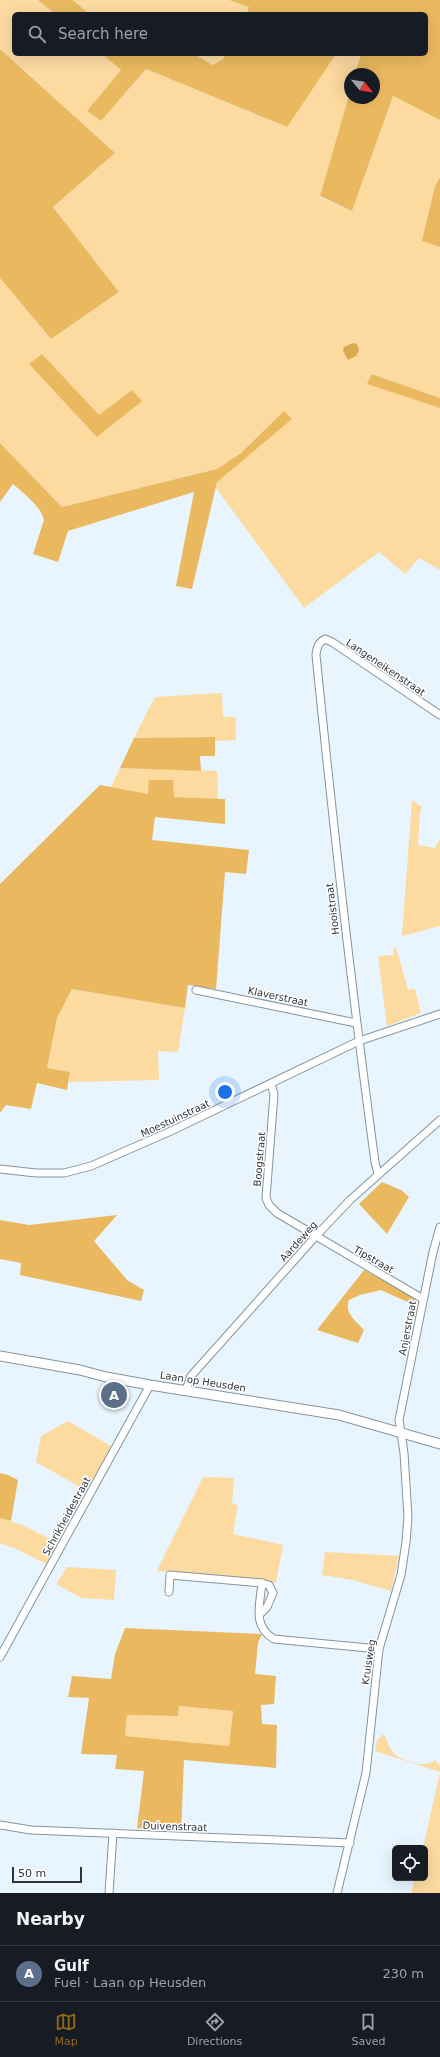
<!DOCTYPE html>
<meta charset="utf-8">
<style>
body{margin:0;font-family:"DejaVu Sans",sans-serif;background:#20242c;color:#f1f3f6}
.controls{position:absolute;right:12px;bottom:12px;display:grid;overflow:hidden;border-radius:6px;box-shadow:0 4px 16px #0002}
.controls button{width:36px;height:36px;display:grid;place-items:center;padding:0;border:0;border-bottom:1px solid #363941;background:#171b24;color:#f1f3f6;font:20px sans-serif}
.compass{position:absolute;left:344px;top:68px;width:36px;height:36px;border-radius:50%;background:#171b24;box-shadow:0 4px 16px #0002;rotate:120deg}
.scale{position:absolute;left:12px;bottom:10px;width:70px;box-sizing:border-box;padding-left:4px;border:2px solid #2c353a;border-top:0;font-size:11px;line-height:14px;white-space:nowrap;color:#2c353a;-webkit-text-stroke:3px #fff;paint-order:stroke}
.you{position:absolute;left:225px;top:1092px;width:14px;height:14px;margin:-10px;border:3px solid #fff;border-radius:50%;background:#1a73e8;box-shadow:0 0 0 6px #1a73e833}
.badge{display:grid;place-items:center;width:26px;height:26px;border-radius:50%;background:#936b14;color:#fff;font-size:13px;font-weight:700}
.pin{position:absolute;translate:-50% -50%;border:2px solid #fff;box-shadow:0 1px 4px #0006}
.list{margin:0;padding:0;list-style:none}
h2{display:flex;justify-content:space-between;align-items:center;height:52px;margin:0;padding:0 16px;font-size:17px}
h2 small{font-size:13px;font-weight:400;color:#9ea1a6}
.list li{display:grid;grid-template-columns:26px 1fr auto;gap:12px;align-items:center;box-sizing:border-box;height:56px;padding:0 16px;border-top:1px solid #363941}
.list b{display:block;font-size:15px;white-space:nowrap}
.list p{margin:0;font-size:13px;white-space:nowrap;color:#9ea1a6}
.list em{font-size:13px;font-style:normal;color:#9ea1a6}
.icon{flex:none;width:22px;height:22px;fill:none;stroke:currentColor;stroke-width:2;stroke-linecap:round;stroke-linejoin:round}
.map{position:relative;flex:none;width:440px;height:1893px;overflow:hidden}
.search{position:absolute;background:#171b24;box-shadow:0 4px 16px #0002;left:12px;right:12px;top:12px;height:44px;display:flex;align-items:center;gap:10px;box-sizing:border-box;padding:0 14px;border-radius:6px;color:#9ea1a6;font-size:15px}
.sheet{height:108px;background:#171b24}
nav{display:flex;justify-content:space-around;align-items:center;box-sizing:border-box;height:56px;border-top:1px solid #363941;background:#171b24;font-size:11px;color:#9ea1a6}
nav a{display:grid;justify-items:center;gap:2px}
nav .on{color:#936b14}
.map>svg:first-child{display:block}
.green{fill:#fcdaa0;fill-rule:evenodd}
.forest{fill:#eab95f;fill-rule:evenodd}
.water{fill:#dbaa50}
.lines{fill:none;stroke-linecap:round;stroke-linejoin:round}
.minor-casing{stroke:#8195a3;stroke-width:9}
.tertiary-casing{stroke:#8195a3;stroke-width:11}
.minor{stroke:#fff;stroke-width:7}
.tertiary{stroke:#fff;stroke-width:9}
.labels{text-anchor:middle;stroke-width:3;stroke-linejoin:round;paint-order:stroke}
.street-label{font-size:10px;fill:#2c353a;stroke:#fff}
</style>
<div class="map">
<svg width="440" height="1893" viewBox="0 0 440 1893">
<rect width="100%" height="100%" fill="#e8f5fe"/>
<!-- green -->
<g class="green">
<path d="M0,0h38l17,14h-41v40h88l19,16 -34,41 14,10 45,-52 140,58 50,-73h25l-6,20h-5v18l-30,105 32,14 41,-115 47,24v57l-5,9 -12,55 17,6v151l-67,-24 -5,10 72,24v162l-21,-12 -14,16 -26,-22 -75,56 -88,-120 1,-6 67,-71 -43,42 -24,16 -155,38 -62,-64v-165l51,61 68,-47 -66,-85 62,-54 -115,-104zM42,354l57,62 33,-26 -35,46z"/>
<path d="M73,0h156l21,7 -3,7h-158z"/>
<path d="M194,54h31l-2,5 -10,6z"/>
<path d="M222,693l1,24h13v23l-21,1 -1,-4 -80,1 21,-41z"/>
<path d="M120,768l97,3 1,28 -45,-2 -1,-17 -23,14 -38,-7z"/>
<path d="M412,800l10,7 -2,6 -2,32 17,3 5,-9v87l-38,10z"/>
<path d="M396,947l12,43 7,-1 6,24 -34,13 -9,-70 16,-1 -1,-7z"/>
<path d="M72,989l113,19 -7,44 -20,-1 1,29 -90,2 1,-10 -23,-4 10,-50z"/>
<path d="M68,1421l43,25 -24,45 -51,-29 5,-26z"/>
<path d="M203,1477l31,1 -2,26 6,1 -5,29 50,11 -7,37 -2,1 -5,-2 -112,-10z"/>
<path d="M0,1518l22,7 36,18 -11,21 -31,-15 -16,-6z"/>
<path d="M325,1552l74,4 -8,35 -38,-11 -31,-5z"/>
<path d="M67,1567l49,3 -2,30 -32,-2 -26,-14z"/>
<path d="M179,1706l54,5 -4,35 -104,-10 2,-21 51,1z"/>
<path d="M384,1734c3,7 7,18 13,22 10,6 30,13 38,4l5,6v127h-29l4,-15h10v-30h-2l17,-76 -65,-21 2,-11z"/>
</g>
<!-- forest -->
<g class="forest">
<path d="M38,0h35l16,14h-34z"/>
<path d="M229,0h211v120l-47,-24 -41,115 -32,-15 30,-104v6h24v-24h-19l6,-20h65v-40h-179l2,-7z"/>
<path d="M0,49l115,104 -62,54 66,85 -68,47 -51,-61z"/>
<path d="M102,54h92l19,11 10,-6 2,-5h111l-49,73 -141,-58 -45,52 -14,-10 34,-41z"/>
<path d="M440,177v70l-18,-6 13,-55z"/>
<path d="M42,354l57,61 33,-25 10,11 -45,36 -68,-73z"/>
<path d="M372,374l68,24v10l-73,-24z"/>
<path d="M284,411l8,8 -75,63 -25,107 -16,-3 18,-94 -126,39 -10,31 -25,-8 11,-34c-3,-14 -21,-27 -31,-36l-13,18v-59l62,64 155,-38 24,-16z"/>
<path d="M215,737v19h-15l1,15 -81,-3 14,-30z"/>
<path d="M149,780h24l1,17 51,2v25l-70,-7 -3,23 97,10 -3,24 -21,-2 -9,117 -28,-4 -3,23 -113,-19 -15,29 -10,50 23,4 -3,18 -30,-7 -6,26 -25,-4 -6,8v-229l100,-99 48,9z"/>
<path d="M382,1182l19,8 8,7 -22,37 -28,-30z"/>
<path d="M117,1215l-23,26 33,39 17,10 -3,11 -121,-26 1,-12 -21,-4v-39l29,5z"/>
<path d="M364,1270l54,29 -2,7 -35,-16 -21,5 -11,5c-5,13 7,21 15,30l-6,13 -41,-13z"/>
<path d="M0,1473l8,2 10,5 -7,41 -11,-3z"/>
<path d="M125,1628l137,6 -4,9 -3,31 21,2 -2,28 -13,1 1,19 15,1 -1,43 -92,-8 -3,71 -44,-3 7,-57 -29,-2 2,-14 -36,-1 8,-56 -21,-1 4,-21 39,3 4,-25zM179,1706l54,5 -4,35 -104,-10 2,-21 51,1z"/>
</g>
<!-- water -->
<path class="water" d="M353,343l4,1 2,6 -3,6 -8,4 -5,-9 1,-4z"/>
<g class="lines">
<defs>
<g id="minor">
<path d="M196,990l160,33"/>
<path d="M271,1084l3,10 -8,104 3,7 8,8 146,86"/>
<path d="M0,1169l36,4h28l27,-7 80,-35 188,-90 81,-27"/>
<path d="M378,1174l-3,-12c-23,-169 -42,-338 -59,-507 1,-8 2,-12 9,-16l7,3 108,73"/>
<path d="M186,1390l5,-14 124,-139 35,-37 90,-80"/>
<path d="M262,1583c-2,22 -10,43 12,56l105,10"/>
<path d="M169,1592l1,-17 92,8 7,2 4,8 -6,14 -7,7"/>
<path d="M0,1657l150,-272"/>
<path d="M0,1825l31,5 319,13"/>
<path d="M109,1893l4,-60"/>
<path d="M337,1893l29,-120 13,-124 22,-74 5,-33 2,-25 -4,-64 -5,-33 34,-168 7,-25"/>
</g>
<path id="tertiary" d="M0,1356l80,14 26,7 44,8 189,30 101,29"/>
</defs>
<!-- minor casing -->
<use href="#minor" class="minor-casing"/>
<!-- tertiary casing -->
<use href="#tertiary" class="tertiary-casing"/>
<!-- minor -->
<use href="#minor" class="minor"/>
<!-- tertiary -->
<use href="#tertiary" class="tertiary"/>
</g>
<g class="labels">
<!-- street labels -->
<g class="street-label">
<text transform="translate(386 667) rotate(34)" y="4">Langeneikenstraat</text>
<text transform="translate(332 909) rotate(-97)" y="4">Hooistraat</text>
<text transform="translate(278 996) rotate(12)" y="4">Klaverstraat</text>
<text transform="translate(175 1118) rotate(-25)" y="4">Moestuinstraat</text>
<text transform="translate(259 1159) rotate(-85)" y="4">Boogstraat</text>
<text transform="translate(298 1241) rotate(-48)" y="4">Aardeweg</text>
<text transform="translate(374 1259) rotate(30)" y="4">Tipstraat</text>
<text transform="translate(407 1328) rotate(-79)" y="4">Anjerstraat</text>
<text transform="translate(203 1381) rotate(9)" y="4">Laan op Heusden</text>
<text transform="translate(66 1516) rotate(-61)" y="4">Schrikheidestraat</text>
<text transform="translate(368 1662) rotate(-81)" y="4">Kruisweg</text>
<text transform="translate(175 1826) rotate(2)" y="4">Duivenstraat</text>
</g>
</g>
</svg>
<div class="controls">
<button><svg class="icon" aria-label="locate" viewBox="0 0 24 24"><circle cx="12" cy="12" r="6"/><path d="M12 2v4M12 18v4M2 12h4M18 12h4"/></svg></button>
</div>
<svg class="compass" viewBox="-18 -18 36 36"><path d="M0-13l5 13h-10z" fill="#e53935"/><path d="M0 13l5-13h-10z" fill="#9ea1a6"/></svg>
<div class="scale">50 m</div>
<div class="you"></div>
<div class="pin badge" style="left:114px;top:1395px;background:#5c6f8a">A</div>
<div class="search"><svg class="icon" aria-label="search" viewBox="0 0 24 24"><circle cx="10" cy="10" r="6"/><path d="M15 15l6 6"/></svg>Search here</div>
</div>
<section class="sheet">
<h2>Nearby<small></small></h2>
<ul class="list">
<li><span class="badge" style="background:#5c6f8a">A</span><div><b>Gulf</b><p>Fuel · Laan op Heusden</p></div><em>230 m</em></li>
</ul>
</section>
<nav>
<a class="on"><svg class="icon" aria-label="map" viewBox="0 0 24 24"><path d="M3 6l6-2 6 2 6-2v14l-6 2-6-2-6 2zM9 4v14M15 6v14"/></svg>Map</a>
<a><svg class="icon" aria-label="directions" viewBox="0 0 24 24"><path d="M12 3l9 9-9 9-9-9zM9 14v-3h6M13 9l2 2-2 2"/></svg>Directions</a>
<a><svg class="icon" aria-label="saved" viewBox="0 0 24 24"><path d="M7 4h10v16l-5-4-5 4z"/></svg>Saved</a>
</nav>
